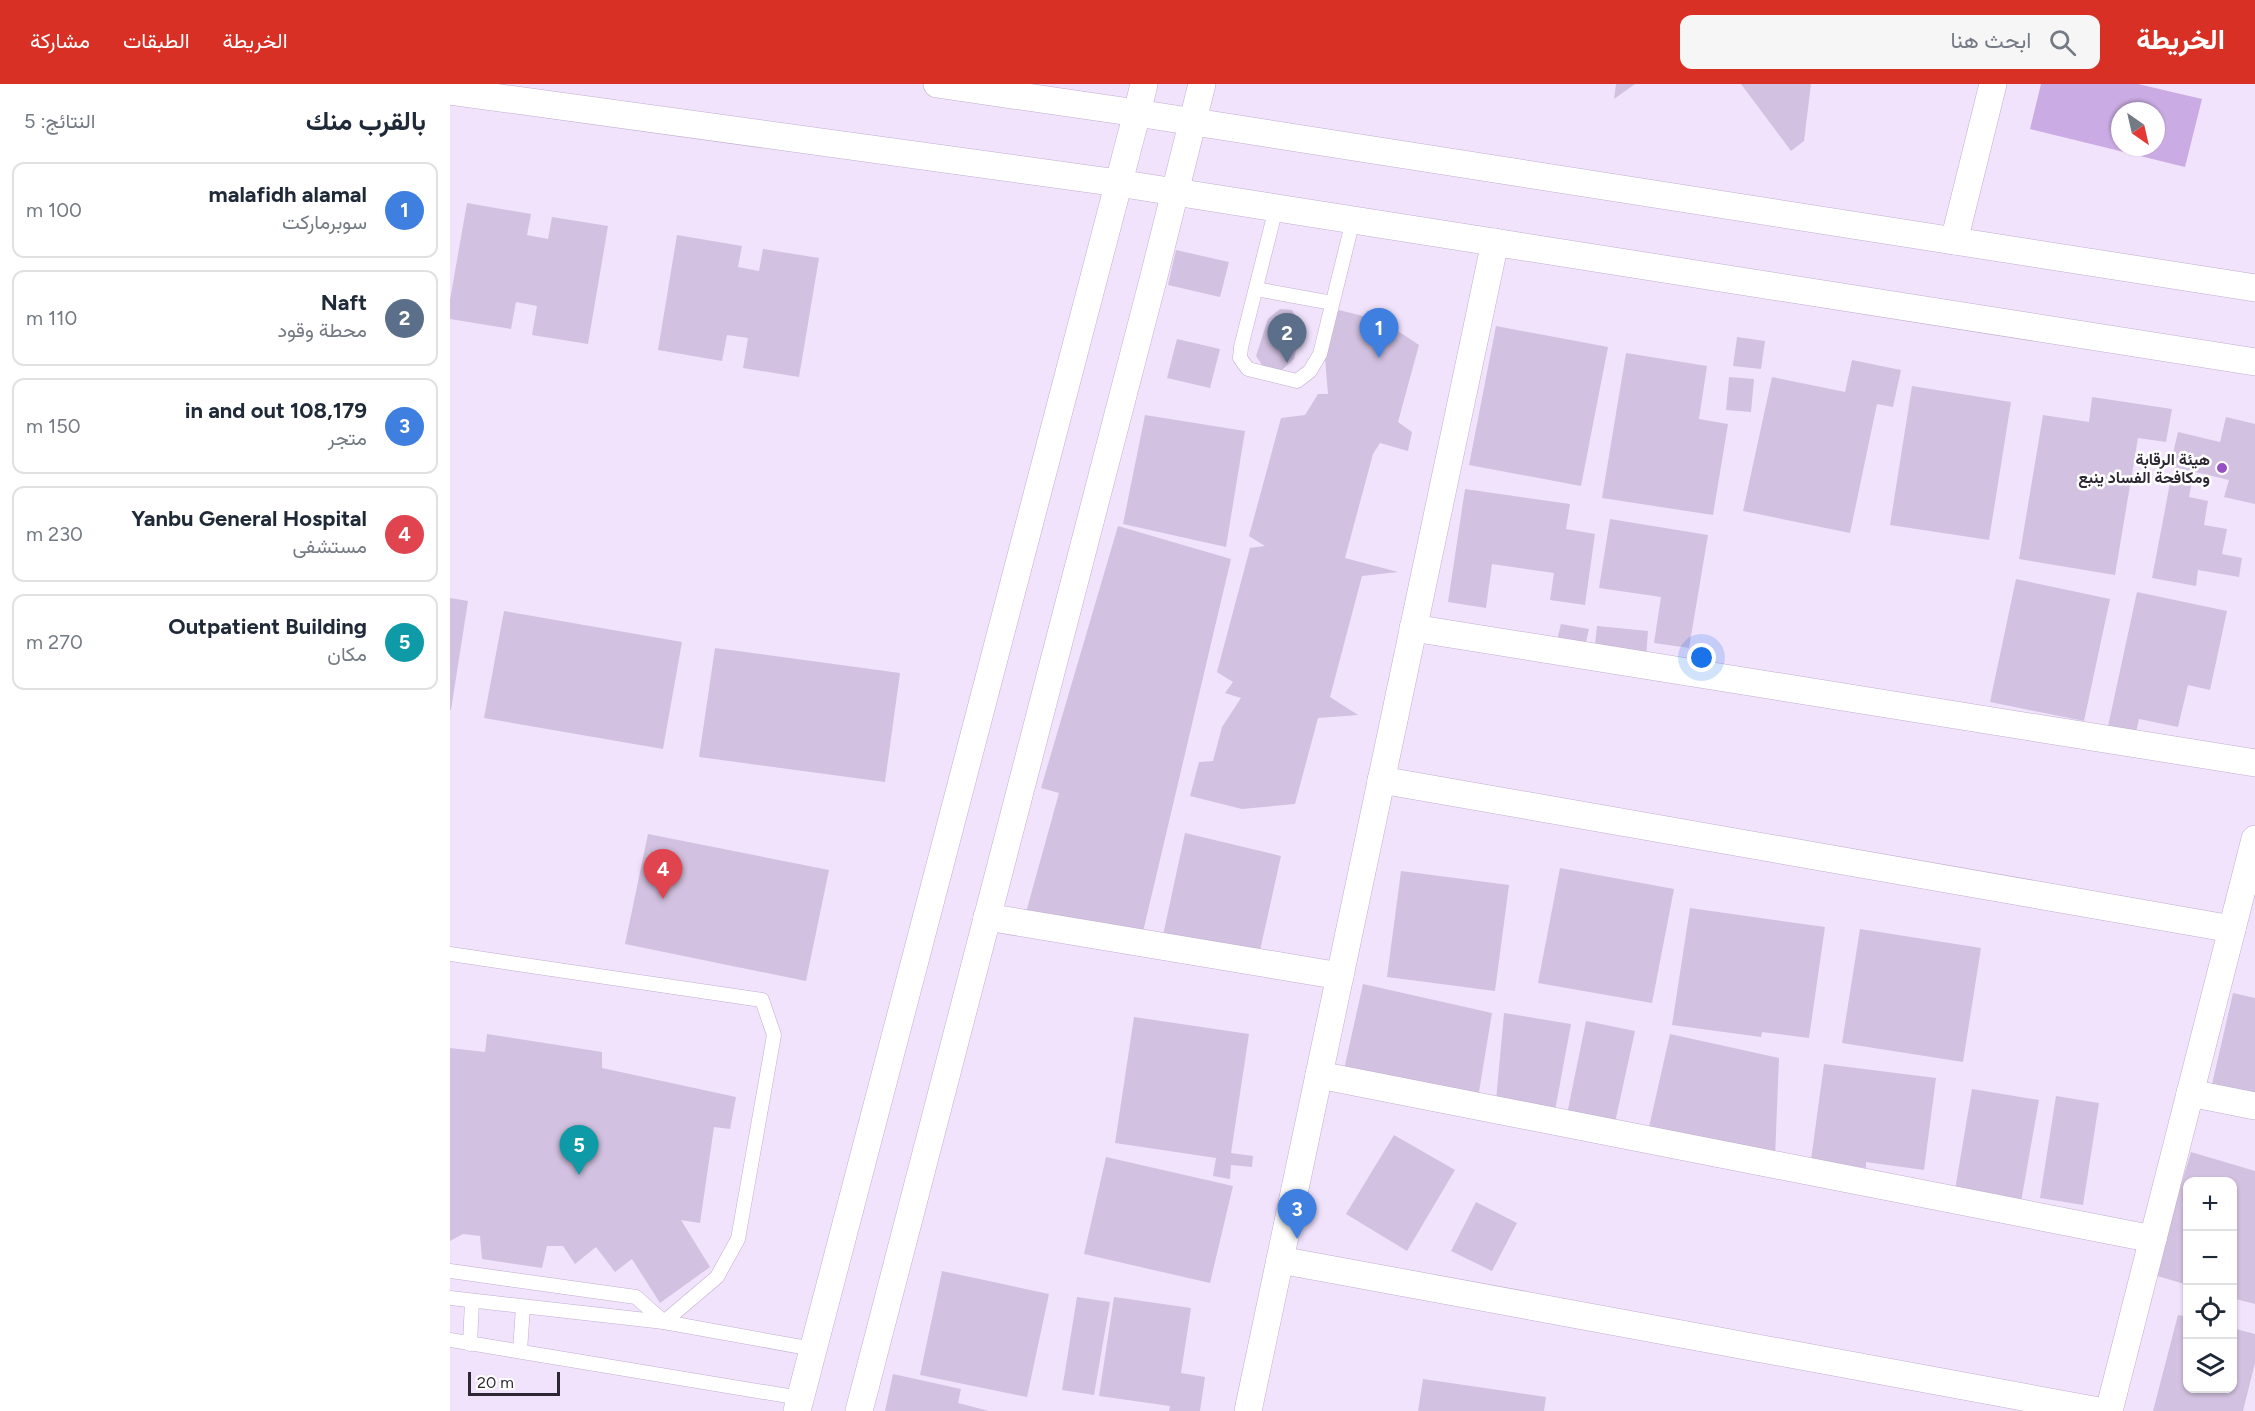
<!DOCTYPE html>
<html lang="ar">
<meta charset="utf-8">
<style>
body{margin:0;font-family:Figtree,Vazirmatn,sans-serif;background:#f6f6f7;color:#1f2937;direction:rtl}
.controls{position:absolute;right:18px;bottom:18px;display:grid;overflow:hidden;border-radius:12px;box-shadow:0 2px 4px #0004}
.controls button{width:54px;height:54px;display:grid;place-items:center;padding:0;border:0;border-bottom:2px solid #e0e1e3;background:#fff;color:#1f2937;font:30px sans-serif}
.compass{position:absolute;left:1661px;top:18px;width:54px;height:54px;border-radius:50%;background:#fff;box-shadow:0 2px 4px #0004;rotate:146deg}
.scale{position:absolute;left:18px;bottom:15px;width:92px;box-sizing:border-box;padding-left:6px;border:3px solid #2d2733;border-top:0;font-size:16px;line-height:21px;white-space:nowrap;color:#2d2733;-webkit-text-stroke:4px #fff;paint-order:stroke}
.you{position:absolute;left:1252px;top:574px;width:21px;height:21px;margin:-15px;border:4px solid #fff;border-radius:50%;background:#1a73e8;box-shadow:0 0 0 9px #1a73e833}
.badge{display:grid;place-items:center;width:39px;height:39px;border-radius:50%;background:#d93025;color:#fff;font-size:20px;font-weight:700}
.pin{position:absolute;translate:-50% -50px;filter:drop-shadow(0 2px 3px #0008)}
.pin::after{content:'';position:absolute;top:32px;width:21px;height:18px;background:inherit;clip-path:polygon(0 0,100% 0,50% 100%)}
.list{margin:0;padding:0;list-style:none}
h2{display:flex;justify-content:space-between;align-items:center;height:78px;margin:0;padding:0 24px;font-size:26px}
h2 small{font-size:20px;font-weight:400;color:#747a83}
.list li{display:grid;grid-template-columns:39px 1fr auto;gap:18px;align-items:center;box-sizing:border-box;height:96px;margin:0 12px 12px;padding:0 12px;border:2px solid #e0e1e3;border-radius:12px}
.list b{display:block;font-size:22px;white-space:nowrap}
.list p{margin:0;font-size:20px;white-space:nowrap;color:#747a83}
.list em{font-size:20px;font-style:normal;color:#747a83}
.icon{flex:none;width:33px;height:33px;fill:none;stroke:currentColor;stroke-width:2;stroke-linecap:round;stroke-linejoin:round}
.map{position:relative;flex:none;width:1805px;height:1327px;overflow:hidden;direction:ltr}
header{display:flex;align-items:center;gap:36px;box-sizing:border-box;height:84px;padding:0 30px;background:#d93025;color:#fff}
header strong{font-size:28px}
nav{display:flex;gap:33px;margin-inline-start:auto;font-size:21px}
.search{width:420px;height:54px;background:#f6f6f7;display:flex;align-items:center;gap:15px;box-sizing:border-box;padding:0 21px;border-radius:12px;color:#747a83;font-size:22px}
main{display:flex}
aside{flex:1;background:#fff}
.map>svg:first-child{display:block}
.green{fill:#cbabe3;fill-rule:evenodd}
.building{fill:#d2c1e0}
.lines{fill:none;stroke-linecap:round;stroke-linejoin:round}
.lane-casing{stroke:#bfaecd;stroke-width:15}
.street-casing{stroke:#bfaecd;stroke-width:28}
.lane{stroke:#fff;stroke-width:14}
.street{stroke:#fff;stroke-width:27}
.poi-dot{fill:#9750c4;stroke:#fff;stroke-width:2}
.labels{text-anchor:middle;stroke-width:5;stroke-linejoin:round;paint-order:stroke}
.poi-label{font-size:16px;font-weight:bold;fill:#2d2733;stroke:#fff;text-anchor:end}
</style>
<header>
<strong>الخريطة</strong>
<div class="search"><svg class="icon" aria-label="search" viewBox="0 0 24 24"><circle cx="10" cy="10" r="6"/><path d="M15 15l6 6"/></svg>ابحث هنا</div>
<nav><a>الخريطة</a><a>الطبقات</a><a>مشاركة</a></nav>
</header>
<main>
<div class="map">
<svg width="1805" height="1327" viewBox="0 0 1805 1327">
<rect width="100%" height="100%" fill="#f2e3fd"/>
<!-- green -->
<path class="green" d="M1591,0h97l64,15 -17,68 -155,-38zM1670,27h36v36h-36z"/>
<!-- building -->
<g class="building">
<path d="M1166,0h19l-21,15z"/>
<path d="M1291,0h70l-7,57 -13,10z"/>
<path d="M17,119l64,11 -4,21 21,4 4,-22 56,9 -20,118 -56,-9 5,-29 -21,-4 -5,27 -61,-10v-19z"/>
<path d="M227,151l65,11 -4,21 21,4 4,-22 56,9 -20,119 -56,-9 5,-30 -21,-3 -5,26 -64,-11z"/>
<path d="M726,166l53,12 -9,35 -52,-12z"/>
<path d="M830,225l12,1 10,16 -8,33 -12,11 -18,-2 -8,-12 12,-37z"/>
<path d="M889,226l44,11 36,24 -21,77 14,10 -4,19 -28,-8 -7,11 -28,104 53,14 -36,4 -32,121 28,18 -40,3 -23,86 -53,5 -52,-13 9,-34 14,-1 9,-34 19,-29 -16,-5 8,-11 -16,-10 33,-124 15,-2 -16,-10 32,-118 24,-3 13,-21h10l-5,-59z"/>
<path d="M1046,242l112,21 -27,139 -112,-21z"/>
<path d="M1287,253l28,4 -4,28 -28,-3z"/>
<path d="M727,255l43,10 -10,39 -43,-10z"/>
<path d="M1176,269l81,13 -8,53 29,5 -15,91 -111,-17z"/>
<path d="M1402,276l49,10 -8,37 -16,-3 -27,129 -107,-22 29,-134 73,15z"/>
<path d="M1279,293l25,2 -3,33 -25,-2z"/>
<path d="M1462,302l99,16 -22,138 -99,-15z"/>
<path d="M1642,313l80,12 -6,33 -28,-4 -23,137 -96,-16 24,-144 46,7z"/>
<path d="M695,331l100,16 -19,116 -103,-23z"/>
<path d="M1776,333l29,7v80l-31,-7 5,-17 -59,-14 8,-34 42,10z"/>
<path d="M1721,394l21,3 -3,16 19,4 -4,24 23,4 -5,25 20,4 -3,19 -41,-7 -2,16 -44,-8z"/>
<path d="M1015,405l105,15 -4,25 29,5 -10,71 -35,-5 4,-27 -62,-9 -6,44 -38,-6z"/>
<path d="M1160,435l98,16 -19,113 -35,-5 7,-46 -62,-9z"/>
<path d="M668,442l113,33 -89,377 -117,-20 34,-123 -18,-5z"/>
<path d="M1566,495l94,20 -26,122 -94,-19z"/>
<path d="M1687,508l90,19 -17,79 -22,-5 -10,42 -39,-8 -4,18 -28,-6z"/>
<path d="M0,514l18,3 -17,109h-1z"/>
<path d="M54,527l178,31 -19,107 -179,-31z"/>
<path d="M1111,540l28,5 -5,21 -28,-6z"/>
<path d="M1147,542l51,5 -2,27 -52,-5z"/>
<path d="M265,564l185,25 -15,109 -186,-25z"/>
<path d="M735,749l96,23 -22,99 -97,-15z"/>
<path d="M198,750l181,36 -23,111 -181,-37z"/>
<path d="M1110,784l114,21 -22,114 -114,-20z"/>
<path d="M951,787l108,14 -14,106 -108,-14z"/>
<path d="M1240,824l135,19 -16,111 -47,-6 -1,5 -89,-12z"/>
<path d="M1410,845l121,19 -18,114 -121,-19z"/>
<path d="M913,900l129,29 -14,85 -135,-24z"/>
<path d="M1783,909l22,5v105l-45,-10z"/>
<path d="M1054,929l67,11 -17,92 -58,-15z"/>
<path d="M684,933l115,17 -18,119 22,3 -1,11 -21,-2 -1,14 -17,-3 3,-18 -101,-15z"/>
<path d="M1136,937l49,10 -21,96 -48,-8z"/>
<path d="M37,950l115,18v16l134,29 -6,32 -16,-2 -14,96 -19,-3 29,47 -50,36 -28,-44 -17,13 -19,-25 -21,17 -12,-18h-16l-5,22 -60,-9 -2,-23 -17,-2 -13,7v-193l35,4z"/>
<path d="M1220,950l109,24 -4,100 -128,-22z"/>
<path d="M1374,980l112,14 -12,92 -58,-8v6l-55,-8z"/>
<path d="M1522,1005l67,11 -18,102 -66,-12z"/>
<path d="M1606,1012l43,7 -16,102 -43,-7z"/>
<path d="M944,1051l61,35 -48,81 -61,-37z"/>
<path d="M1741,1068l64,19v133l-23,-6v-116h-44v103l-34,-10z"/>
<path d="M656,1073l127,29 -23,97 -126,-29z"/>
<path d="M1026,1118l41,21 -25,48 -41,-20z"/>
<path d="M492,1187l107,23 -22,103 -107,-22z"/>
<path d="M627,1213l33,5 -16,93 -32,-5z"/>
<path d="M664,1213l77,11 -10,65 24,4 -5,34h-31l1,-5 -71,-10z"/>
<path d="M1728,1231l10,2v71h44v-60l23,6v29l-12,48h-90z"/>
<path d="M443,1290l68,15 -3,14 31,8h-104z"/>
<path d="M973,1295l123,18 -2,14h-126z"/>
</g>
<g class="lines">
<defs>
<g id="lane">
<path d="M826,124l-35,139 -1,11 8,11 49,12 13,-10 10,-17 33,-134"/>
<path d="M806,205l76,14"/>
<path d="M0,870l312,46 12,35 -36,204 -21,38 -53,45 -28,-25 -186,-26"/>
<path d="M0,1214l214,24 149,27"/>
<path d="M0,1256l350,58"/>
<path d="M20,1260l2,-43"/>
<path d="M70,1267l3,-44"/>
</g>
<g id="street">
<path d="M487,0l200,29 7,-29"/>
<path d="M0,7l668,92 1137,179"/>
<path d="M1504,157l39,-157"/>
<path d="M963,544l842,135"/>
<path d="M931,696l851,149"/>
<path d="M537,833l353,59"/>
<path d="M869,991l834,164"/>
<path d="M1740,1009l65,13"/>
<path d="M830,1176l819,151"/>
<path d="M347,1327l340,-1298 1118,175"/>
<path d="M409,1327l295,-1135 48,-192"/>
<path d="M798,1327l247,-1169"/>
<path d="M1659,1327l146,-572"/>
</g>
</defs>
<!-- lane casing -->
<use href="#lane" class="lane-casing"/>
<!-- street casing -->
<use href="#street" class="street-casing"/>
<!-- lane -->
<use href="#lane" class="lane"/>
<!-- street -->
<use href="#street" class="street"/>
</g>
<!-- markers -->
<circle class="poi-dot" cx="1772" cy="384" r="6"/>
<g class="labels">
<!-- poi labels -->
<g class="poi-label">
<text x="1760" y="381">هيئة الرقابة<tspan x="1760" dy="18">ومكافحة الفساد ينبع</tspan></text>
</g>
</g>
</svg>
<div class="controls">
<button>+</button>
<button>−</button>
<button><svg class="icon" aria-label="locate" viewBox="0 0 24 24"><circle cx="12" cy="12" r="6"/><path d="M12 2v4M12 18v4M2 12h4M18 12h4"/></svg></button>
<button><svg class="icon" aria-label="layers" viewBox="0 0 24 24"><path d="M12 4l9 5-9 5-9-5zM3 14l9 5 9-5"/></svg></button>
</div>
<svg class="compass" viewBox="-18 -18 36 36"><path d="M0-13l5 13h-10z" fill="#e53935"/><path d="M0 13l5-13h-10z" fill="#747a83"/></svg>
<div class="scale">20 m</div>
<div class="you"></div>
<div class="pin badge" style="left:929px;top:274px;background:#3f7fe0">1</div>
<div class="pin badge" style="left:837px;top:279px;background:#5c6f8a">2</div>
<div class="pin badge" style="left:847px;top:1155px;background:#3f7fe0">3</div>
<div class="pin badge" style="left:213px;top:815px;background:#e0444e">4</div>
<div class="pin badge" style="left:129px;top:1091px;background:#0f9aa8">5</div>
</div>
<aside>
<h2>بالقرب منك<small>النتائج: 5</small></h2>
<ul class="list">
<li><span class="badge" style="background:#3f7fe0">1</span><div><b>malafidh alamal</b><p>سوبرماركت</p></div><em>100 m</em></li>
<li><span class="badge" style="background:#5c6f8a">2</span><div><b>Naft</b><p>محطة وقود</p></div><em>110 m</em></li>
<li><span class="badge" style="background:#3f7fe0">3</span><div><b>108,179 in and out</b><p>متجر</p></div><em>150 m</em></li>
<li><span class="badge" style="background:#e0444e">4</span><div><b>Yanbu General Hospital</b><p>مستشفى</p></div><em>230 m</em></li>
<li><span class="badge" style="background:#0f9aa8">5</span><div><b>Outpatient Building</b><p>مكان</p></div><em>270 m</em></li>
</ul>
</aside>
</main>
